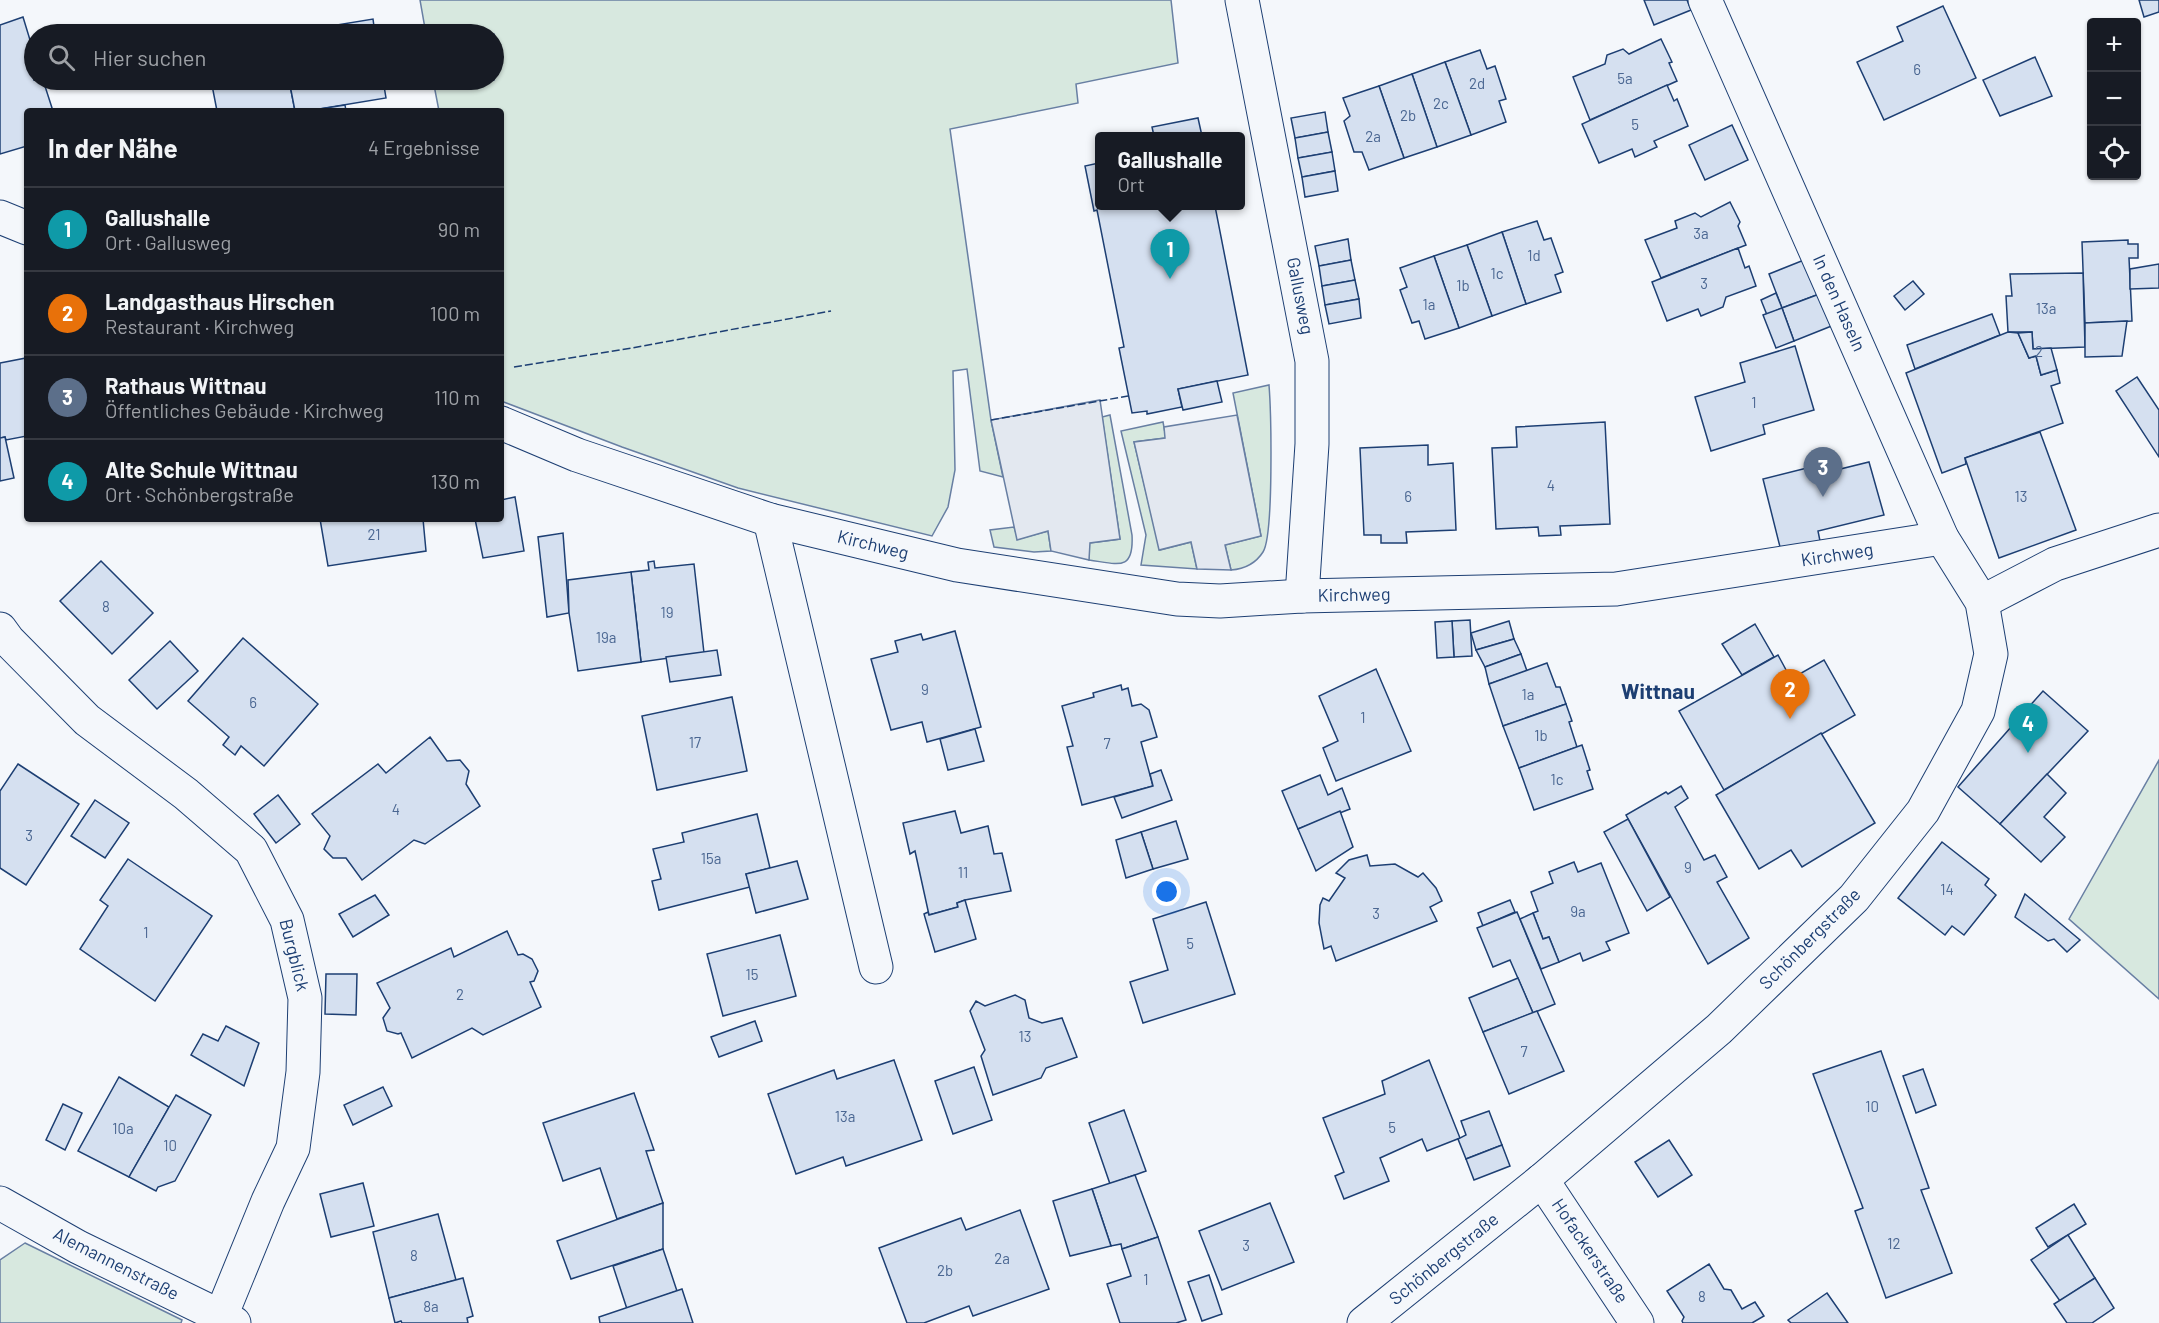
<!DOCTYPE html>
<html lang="de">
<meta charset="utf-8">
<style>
body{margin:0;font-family:Barlow,sans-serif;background:#242831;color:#f1f3f6}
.controls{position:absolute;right:18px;top:18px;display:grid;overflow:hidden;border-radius:6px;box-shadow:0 2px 4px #0004}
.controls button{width:54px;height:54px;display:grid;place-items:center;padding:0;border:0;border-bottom:2px solid #363941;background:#171b24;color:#f1f3f6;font:30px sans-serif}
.you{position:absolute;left:1167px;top:892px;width:21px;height:21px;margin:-15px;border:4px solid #fff;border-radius:50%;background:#1a73e8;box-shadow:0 0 0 9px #1a73e833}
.badge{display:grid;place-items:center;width:39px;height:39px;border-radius:50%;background:#c62828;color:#fff;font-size:20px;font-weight:700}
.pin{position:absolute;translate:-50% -50px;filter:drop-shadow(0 2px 3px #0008)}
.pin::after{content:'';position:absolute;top:32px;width:21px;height:18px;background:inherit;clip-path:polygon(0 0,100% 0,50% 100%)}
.popup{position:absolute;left:1095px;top:132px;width:150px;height:78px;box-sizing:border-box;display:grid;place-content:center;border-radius:6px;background:#171b24;filter:drop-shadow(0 2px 4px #0005);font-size:20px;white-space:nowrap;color:#9ea1a6}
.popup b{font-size:22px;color:#f1f3f6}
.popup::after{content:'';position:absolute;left:50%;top:100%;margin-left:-12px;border:12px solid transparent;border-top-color:#171b24}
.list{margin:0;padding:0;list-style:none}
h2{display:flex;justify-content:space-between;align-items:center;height:78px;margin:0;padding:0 24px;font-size:26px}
h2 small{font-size:20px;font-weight:400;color:#9ea1a6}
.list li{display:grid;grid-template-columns:39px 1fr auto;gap:18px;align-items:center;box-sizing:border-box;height:84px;padding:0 24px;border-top:2px solid #363941}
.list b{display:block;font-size:22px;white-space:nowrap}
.list p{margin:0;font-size:20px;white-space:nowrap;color:#9ea1a6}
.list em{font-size:20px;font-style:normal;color:#9ea1a6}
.icon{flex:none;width:33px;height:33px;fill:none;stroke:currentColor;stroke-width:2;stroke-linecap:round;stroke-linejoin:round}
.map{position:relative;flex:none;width:2159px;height:1323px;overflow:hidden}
.search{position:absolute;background:#171b24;box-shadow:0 2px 4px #0004;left:24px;top:24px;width:480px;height:66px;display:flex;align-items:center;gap:15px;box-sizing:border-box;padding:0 21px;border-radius:33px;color:#9ea1a6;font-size:22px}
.panel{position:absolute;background:#171b24;box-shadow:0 2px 4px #0004;left:24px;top:108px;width:480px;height:414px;border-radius:6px}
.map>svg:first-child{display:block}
.green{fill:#d7e8df;stroke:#687fa3;stroke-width:1.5}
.parking{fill:#e3e8f0;stroke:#687fa3;stroke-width:1.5}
.building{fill:#d5e0f0;stroke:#1d3f73;stroke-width:1.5}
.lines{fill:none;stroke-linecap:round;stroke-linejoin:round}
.minor-casing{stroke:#1d3f73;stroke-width:35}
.minor{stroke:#f4f7fb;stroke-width:33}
.fence{stroke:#1d3f73;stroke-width:1.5;stroke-dasharray:8 3;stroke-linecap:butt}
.labels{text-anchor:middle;stroke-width:4.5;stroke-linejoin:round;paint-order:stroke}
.number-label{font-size:15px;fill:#4b6792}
.street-label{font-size:18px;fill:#1d3f73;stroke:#f4f7fb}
.quarter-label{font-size:21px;font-weight:bold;fill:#1d3f73;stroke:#f4f7fb}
</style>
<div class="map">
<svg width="2159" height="1323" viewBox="0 0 2159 1323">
<rect width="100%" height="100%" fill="#f4f7fb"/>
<!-- green -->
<g class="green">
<path d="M420,0h751l7,63 -102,21 2,19 -128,26 41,291 12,57 -23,-6 -13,-102 -14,2 2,99 -7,37 -16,29 -194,-48 -116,-41 -121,-46v-290h-62l-6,-31h61v-46h-68z"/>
<path d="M1269,385c2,26 5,150 -6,167 -7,11 -19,17 -32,18l-6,-25 36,-9 -28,-143z"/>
<path d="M1110,415l22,120c2,37 -14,29 -43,25v-17l31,-4 -18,-122z"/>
<path d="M1163,422l3,16 -32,4 26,108 31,-8 6,27 -56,-4 5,-30 -25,-104z"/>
<path d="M1014,527l4,12 30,-8 3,20 -17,1 -40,-5 -4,-17z"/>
<path d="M2159,760v239l-90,-80z"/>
<path d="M25,1243l157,77 -1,3h-181v-63z"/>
</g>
<!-- parking -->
<g class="parking">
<path d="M1100,400l20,139 -30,4 -1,17 -38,-9 -3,-20 -31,9 -26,-120z"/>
<path d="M1237,415l24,121 -36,9 6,25 -34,-1 -6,-27 -32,8 -25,-108 31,-4 -1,-11z"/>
</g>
<!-- building -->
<g class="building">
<path d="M1644,0h43l4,10 -37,15z"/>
<path d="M2139,0h20v12l-15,5z"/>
<path d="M1943,6l33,72 -92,42 -27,-58 46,-21 -6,-14z"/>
<path d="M23,17l11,36v27h9l10,31h-26v35l-27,8v-129z"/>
<path d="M373,19l2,15h-93z"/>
<path d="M1661,39l11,23 -3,1 8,18 -87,39 -17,-43 32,-13 2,-9 16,-6 6,5z"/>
<path d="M1480,50l7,19 8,-3 11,33 -7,2 7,21 -35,13 -26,-73z"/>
<path d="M2035,57l17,39 -52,20 -17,-36z"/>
<path d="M1445,62l26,73 -34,12 -25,-73z"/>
<path d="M1412,74l25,73 -33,11 -25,-72z"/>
<path d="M211,80h78l6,31h-78z"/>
<path d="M289,80h94l3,18 -79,13h-12z"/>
<path d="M1667,85l7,16 3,-2 11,27 -34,15 3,6 -22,10 -3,-8 -33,14 -17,-39z"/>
<path d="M1379,86l25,72 -35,12 -7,-18h-8l-10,-31 6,-5 -7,-18z"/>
<path d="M345,105l1,6h-39z"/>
<path d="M1325,112l3,20 -33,6 -4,-20z"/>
<path d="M1198,118l4,18h-48l-2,-9z"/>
<path d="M1732,125l16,35 -43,20 -16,-35z"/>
<path d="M1328,132l4,20 -34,6 -3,-20z"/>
<path d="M1332,152l3,19 -33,6 -4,-19z"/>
<path d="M1098,160h2v46h115l33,169 -70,14 4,18 -35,7v-3l-15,2 -13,-65 5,-1 -27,-137 -3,1 -9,-45 14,-3z"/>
<path d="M1335,171l3,20 -33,6 -3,-20z"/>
<path d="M1730,202l10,20 -2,4 8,19 -85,33 -16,-38 32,-12 -2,-7 20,-8 6,4z"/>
<path d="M1537,221l7,19 7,-2 12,34 -8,3 6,17 -35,12 -24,-72z"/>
<path d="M1502,232l24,72 -34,12 -25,-71z"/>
<path d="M1348,239l3,21 -32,6 -4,-20z"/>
<path d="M2128,240v4h10v14h-9l3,63 -47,2 -3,-81z"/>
<path d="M1467,245l25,71 -33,12 -25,-72z"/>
<path d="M1738,248l7,20 4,-2 7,20 -30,11 -3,10 -22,9 -3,-7 -31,12 -15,-39z"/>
<path d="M1434,256l25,72 -34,11 -6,-18 -7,2 -12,-33 7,-3 -7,-19z"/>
<path d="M1809,258l13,35 -40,15 -13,-34z"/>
<path d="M1351,260l4,20 -33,6 -3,-20z"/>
<path d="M2159,264v24l-29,1v-20z"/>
<path d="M2083,273l2,74 -52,2 -1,-17h-24l-2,-36h6l-2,-22z"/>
<path d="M1355,280l4,19 -34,6 -3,-19z"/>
<path d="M1913,281l11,13 -19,16 -11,-14z"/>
<path d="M1776,293l6,15 -15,7 -6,-15z"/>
<path d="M1822,293l12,32 -40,16 -12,-33z"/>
<path d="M1359,299l2,19 -32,6 -4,-19z"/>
<path d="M1782,308l12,33 -18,7 -13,-33z"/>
<path d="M1992,314l8,21 -85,34 -8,-24z"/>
<path d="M2127,321l-5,35 -37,1v-34z"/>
<path d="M2008,332l10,1 11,25 7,-2 5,19 16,-5 3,13 -9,3 12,37 -98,35 1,6 -24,9 -36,-100z"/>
<path d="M2032,332l1,17 18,-1 6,22 -16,5 -5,-19 -7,2 -11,-25z"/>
<path d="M1795,346l19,64 -51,15 2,9 -54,17 -16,-54 50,-15 -5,-19z"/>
<path d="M26,358l1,78 -21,4 -1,-3 -5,1v-75z"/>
<path d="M2137,377l22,33v47l-43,-66z"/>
<path d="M1217,381l5,21 -39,8 -5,-21z"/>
<path d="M1605,422l5,102 -50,2 1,9 -22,1 -1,-9 -42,2 -4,-81 25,-1 -1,-20z"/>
<path d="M2040,432l36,98 -77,28 -34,-100z"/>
<path d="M5,437l9,41 -14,3v-43z"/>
<path d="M1428,445v20l25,-2 3,67 -50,2 1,11h-26v-8h-17l-4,-87z"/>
<path d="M1869,462l15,53 -66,16 2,10 -39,10 -18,-72 56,-14 1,9z"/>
<path d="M515,497l9,54 -41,7 -8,-39h26v-19z"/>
<path d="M320,519h103l3,32 -98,15z"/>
<path d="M563,533l6,80 -22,4 -9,-80z"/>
<path d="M101,561l52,52 -41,41 -52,-53z"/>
<path d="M654,561l1,7 39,-4 10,89 -63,9 -10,-90 18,-2 -1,-8z"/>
<path d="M631,572l10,90 -63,9 -9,-58 -1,-33z"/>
<path d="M1470,620l2,36 -18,1 -2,-36z"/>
<path d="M1452,621l2,36 -17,1 -2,-36z"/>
<path d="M1509,621l5,18 -38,11 -5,-17z"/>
<path d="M1755,624l19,33 -32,18 -20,-31z"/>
<path d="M955,631l26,96 -54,15 -5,-20 -31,8 -20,-71 27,-7 -3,-11 26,-7 2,6z"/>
<path d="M243,638l75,66 -54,62 -23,-20 -6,9 -12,-10 6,-8 -41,-36z"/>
<path d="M1514,639l7,15 -36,13 -9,-17z"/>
<path d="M170,641l28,30 -41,38 -28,-29z"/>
<path d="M717,650l4,25 -51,7 -4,-25z"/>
<path d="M1521,654l6,17 -38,13 -4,-17z"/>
<path d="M1778,655l13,24 33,-19 31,55 -131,75 -45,-79z"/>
<path d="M1547,663l9,24h4l6,17 -63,22 -14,-42z"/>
<path d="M1376,669l35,82 -75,30 -13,-33 15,-7 -19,-45z"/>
<path d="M1121,685l1,5 6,-2 4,18 9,-2 8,6 8,27 -16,5 12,44 -71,19 -15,-58 6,-1 -11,-40 32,-9 -1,-4z"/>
<path d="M2043,691l45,40 -88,93 -42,-37z"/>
<path d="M732,697l15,74 -90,19 -15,-74z"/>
<path d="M1566,704l6,17 -3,1 8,25 -58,21 -16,-42z"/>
<path d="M975,729l9,32 -36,9 -8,-31z"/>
<path d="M1821,733l54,90 -73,44 -11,-17 -32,19 -43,-74z"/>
<path d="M430,737l17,24 13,-1 9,11 -3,13 14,22 -55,38 -11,-4 -52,40 -16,-22h-13l-9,-9 6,-13 -18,-22 66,-50 8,9z"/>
<path d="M1582,745l8,25 -3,1 6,18 -59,21 -15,-42z"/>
<path d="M18,764l61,40 -53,81 -26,-17v-77z"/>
<path d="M1161,770l11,30 -50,18 -8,-21 39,-11 -3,-12z"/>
<path d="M2047,774l19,19 -22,24 21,20 -24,25 -41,-38z"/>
<path d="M1320,775l8,20 14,-7 8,21 -52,20 -16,-38z"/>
<path d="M1681,786l7,12 -13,9 29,53 11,-5 12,22 -10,5 32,56 -41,26 -82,-149 40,-23 2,2z"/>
<path d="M278,795l22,29 -24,19 -22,-29z"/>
<path d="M95,800l34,23 -24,35 -34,-22z"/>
<path d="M955,811l6,22 27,-7 6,28 8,-1 9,38 -46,9 -8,3 1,4 -29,8 -14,-64 -5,3 -7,-31z"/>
<path d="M1340,811l13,36 -37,24 -18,-42z"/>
<path d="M757,814l13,54 -24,6 4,13 -91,23 -7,-29 9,-2 -8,-30 31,-7 -2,-9z"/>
<path d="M1628,819l42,78 -23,14 -43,-79z"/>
<path d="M1176,821l12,38 -35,10 -12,-37z"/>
<path d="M1141,832l12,37 -27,9 -10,-38z"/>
<path d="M1942,842l47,37 -4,6 11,10 -32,40 -12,-9 -7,9 -47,-37z"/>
<path d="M1367,855l3,11 25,-2 23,13 5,-4 13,15 6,13 -12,6 7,14 -101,40 -5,-15 -7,3 -5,-26 1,-18 3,-7 6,3 16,-23 -9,-5 13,-13z"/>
<path d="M128,859l84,57 -57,85 -75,-52 28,-43 -8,-6z"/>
<path d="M797,861l11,38 -52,14 -10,-39z"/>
<path d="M1574,862l4,10 23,-9 28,70 -23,9 4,8 -27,11 -3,-8 -21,9 -10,-25 -6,2 -10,-26 5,-2 -7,-19 22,-9 -4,-11z"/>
<path d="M2025,894l55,46 -13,12 -13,-13 -6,2 -33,-24z"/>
<path d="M375,895l14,20 -36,22 -14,-23z"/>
<path d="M965,900l11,39 -41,13 -11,-38 4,-2 1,3 29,-8 -1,-4z"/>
<path d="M1510,900l5,12 -32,14 -5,-13z"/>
<path d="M1206,902l29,92 -92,29 -13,-41 38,-12 -15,-51z"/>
<path d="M1517,912l38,92 -22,9 -23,-53 -17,7 -16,-39z"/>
<path d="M1533,913l10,26 6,-2 10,25 -18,7 -21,-50z"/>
<path d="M507,931l11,24 5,-1 9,5 6,12 -4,10 -4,1 11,25 -58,28 -11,-7 -60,30 -11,-25 -3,1 -11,-3 -4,-13 7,-10 -13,-25 74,-35 3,9z"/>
<path d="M780,935l16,61 -73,20 -16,-62z"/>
<path d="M326,974h31l-1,41 -31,-1z"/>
<path d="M1518,978l15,35 -50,19 -14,-34z"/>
<path d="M1015,995l10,5 4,18 13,5 20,-5 15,39 -31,11 -5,10 -48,17 -12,-39 4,-6 -15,-39 6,-10 9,5z"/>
<path d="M1537,1011l27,60 -55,23 -26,-62z"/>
<path d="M755,1021l7,20 -43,16 -8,-20z"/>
<path d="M226,1026l33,17 -15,43 -53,-31 12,-21 15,7z"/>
<path d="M1881,1051l48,137 -8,2 31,83 -66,25 -31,-87 8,-3 -50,-134z"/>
<path d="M894,1060l28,80 -76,26 -3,-9 -47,17 -28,-80 66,-24 3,9z"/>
<path d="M1429,1060l31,78 -33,13 -5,-12 -42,19 9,23 -45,18 -9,-23 9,-4 -21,-54 62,-24 -3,-13z"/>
<path d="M974,1067l18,53 -39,14 -18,-53z"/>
<path d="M1923,1069l13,36 -20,8 -13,-37z"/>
<path d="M119,1077l50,30 -40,70 -51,-26z"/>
<path d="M383,1087l9,19 -39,19 -9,-20z"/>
<path d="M634,1093l20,57 -8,1 17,52 -46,16 -17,-51 -37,13 -20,-58z"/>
<path d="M176,1095l35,20 -36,66 -17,6 -2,4 -27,-14z"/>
<path d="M63,1104l19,9 -17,37 -19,-10z"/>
<path d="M1124,1110l22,61 -36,13 -21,-61z"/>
<path d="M1489,1111l13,34 -36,14 -8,-20 8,-4 -5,-14z"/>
<path d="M1669,1140l23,35 -34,22 -23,-35z"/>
<path d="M1502,1145l8,21 -36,14 -8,-21z"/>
<path d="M1135,1175l23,62 -36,12 -1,-5 -10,2 -19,-57z"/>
<path d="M363,1183l11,43 -43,11 -11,-43z"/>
<path d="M1092,1189l19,57 -41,10 -17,-55z"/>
<path d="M663,1203v46l-92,30 -14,-38z"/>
<path d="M1270,1203l24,59 -72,28 -23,-59z"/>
<path d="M2074,1204l12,20 -38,23 -12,-19z"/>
<path d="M1020,1210l29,79 -76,27 -4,-10 -45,17h-17l-28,-75 82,-30 5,12z"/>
<path d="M438,1214l18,66 -67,18 -16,-66z"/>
<path d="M2068,1235l27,43 -35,23 -29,-41z"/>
<path d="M1158,1237l28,83 -10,3h-56l-13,-39 24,-8 -9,-27z"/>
<path d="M663,1249l14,42 -50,18 -14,-43z"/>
<path d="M1709,1264l15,25 7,1 11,19 13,-7 9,14 -12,7h-69l-1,-2 2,-4 -17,-26z"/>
<path d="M1209,1275l13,39 -20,7 -14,-39z"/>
<path d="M463,1278l10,38 -6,2 1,5h-66l-1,-2 -6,2 -6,-25z"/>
<path d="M2095,1278l19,30 -22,15h-25l-13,-19z"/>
<path d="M682,1289l11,34h-93l-1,-6z"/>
<path d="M1827,1293l21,30h-57l-3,-3z"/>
</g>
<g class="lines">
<defs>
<g id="minor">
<path d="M1242,0l70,361v83l-10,152"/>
<path d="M0,217l27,11"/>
<path d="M501,423l76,32 193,65 187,45 220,34 43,2 82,-5 314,-7 326,-51"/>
<path d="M770,520l106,447"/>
<path d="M1982,602l73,-38 104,-34"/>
<path d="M0,629l8,11 79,80 99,74 65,56 36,70 18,78 -2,74 -10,76 -25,53 -47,115"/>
<path d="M1542,1180l95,143"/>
<path d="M0,1203l78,44 156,76"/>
<path d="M1364,1323l178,-143 177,-151 135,-131 69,-87 55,-100 13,-57 -9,-52 -40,-64 -237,-538"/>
</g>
</defs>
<!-- minor casing -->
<use href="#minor" class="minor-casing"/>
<!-- minor -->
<use href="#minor" class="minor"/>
<!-- fence -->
<g class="fence">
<path d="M514,367l118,-19 199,-37"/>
<path d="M991,420l137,-24"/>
</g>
</g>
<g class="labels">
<!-- number labels -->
<g class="number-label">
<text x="1917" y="75">6</text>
<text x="1625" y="84">5a</text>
<text x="1477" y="89">2d</text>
<text x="1441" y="109">2c</text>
<text x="1408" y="121">2b</text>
<text x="1635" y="130">5</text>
<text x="1373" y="142">2a</text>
<text x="1701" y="239">3a</text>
<text x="1534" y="261">1d</text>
<text x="1497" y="279">1c</text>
<text x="1704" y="289">3</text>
<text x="1463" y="291">1b</text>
<text x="1429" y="310">1a</text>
<text x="2046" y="314">13a</text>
<text x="2039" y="357">2</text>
<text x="1754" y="408">1</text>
<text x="1551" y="491">4</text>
<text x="1408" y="502">6</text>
<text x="2021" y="502">13</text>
<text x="374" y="540">21</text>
<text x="106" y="612">8</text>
<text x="667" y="618">19</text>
<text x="606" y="643">19a</text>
<text x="925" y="695">9</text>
<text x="1528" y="700">1a</text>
<text x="253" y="708">6</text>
<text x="1363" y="723">1</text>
<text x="1541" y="741">1b</text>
<text x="695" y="748">17</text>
<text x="1107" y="749">7</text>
<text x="1557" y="785">1c</text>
<text x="396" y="815">4</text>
<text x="29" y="841">3</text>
<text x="711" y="864">15a</text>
<text x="1688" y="873">9</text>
<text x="963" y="878">11</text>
<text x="1947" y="895">14</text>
<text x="1578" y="917">9a</text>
<text x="1376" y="919">3</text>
<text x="146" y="938">1</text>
<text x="1190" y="949">5</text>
<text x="752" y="980">15</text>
<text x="460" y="1000">2</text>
<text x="1025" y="1042">13</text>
<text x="1524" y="1057">7</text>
<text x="1872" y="1112">10</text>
<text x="845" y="1122">13a</text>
<text x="1392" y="1133">5</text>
<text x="123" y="1134">10a</text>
<text x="170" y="1151">10</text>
<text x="1894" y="1249">12</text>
<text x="1246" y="1251">3</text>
<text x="414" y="1261">8</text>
<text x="1002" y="1264">2a</text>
<text x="945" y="1276">2b</text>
<text x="1146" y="1285">1</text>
<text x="1702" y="1302">8</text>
<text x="431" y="1312">8a</text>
</g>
<!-- street labels -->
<g class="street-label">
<text transform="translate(1300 296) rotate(79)" y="6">Gallusweg</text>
<text transform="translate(1839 303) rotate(66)" y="6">In den Haseln</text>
<text transform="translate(873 545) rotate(14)" y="6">Kirchweg</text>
<text transform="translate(1837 555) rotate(-9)" y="6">Kirchweg</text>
<text transform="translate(1354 595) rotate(-1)" y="6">Kirchweg</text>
<text transform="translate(1810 939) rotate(-45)" y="6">Schönbergstraße</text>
<text transform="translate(294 955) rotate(76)" y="6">Burgblick</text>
<text transform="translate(1590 1251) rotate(56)" y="6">Hofackerstraße</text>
<text transform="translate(1444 1259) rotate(-39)" y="6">Schönbergstraße</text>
<text transform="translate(116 1264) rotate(27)" y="6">Alemannenstraße</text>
</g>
<!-- quarter labels -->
<g class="quarter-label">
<text x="1658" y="699">Wittnau</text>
</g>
</g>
</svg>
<div class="controls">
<button>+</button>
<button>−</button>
<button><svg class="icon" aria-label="locate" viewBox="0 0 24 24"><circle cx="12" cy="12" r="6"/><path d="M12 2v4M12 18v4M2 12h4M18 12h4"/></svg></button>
</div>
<div class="you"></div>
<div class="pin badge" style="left:1170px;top:279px;background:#0f9aa8">1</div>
<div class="popup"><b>Gallushalle</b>Ort</div>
<div class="pin badge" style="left:1790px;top:719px;background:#e8710a">2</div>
<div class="pin badge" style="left:1823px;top:497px;background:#5c6f8a">3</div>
<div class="pin badge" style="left:2028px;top:753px;background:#0f9aa8">4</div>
<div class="search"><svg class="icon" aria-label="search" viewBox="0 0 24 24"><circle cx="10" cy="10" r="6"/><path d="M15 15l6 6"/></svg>Hier suchen</div>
<section class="panel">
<h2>In der Nähe<small>4 Ergebnisse</small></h2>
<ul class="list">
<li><span class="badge" style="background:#0f9aa8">1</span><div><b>Gallushalle</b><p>Ort · Gallusweg</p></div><em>90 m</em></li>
<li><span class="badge" style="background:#e8710a">2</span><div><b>Landgasthaus Hirschen</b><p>Restaurant · Kirchweg</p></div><em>100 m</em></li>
<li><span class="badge" style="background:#5c6f8a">3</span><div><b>Rathaus Wittnau</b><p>Öffentliches Gebäude · Kirchweg</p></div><em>110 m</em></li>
<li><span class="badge" style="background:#0f9aa8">4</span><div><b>Alte Schule Wittnau</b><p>Ort · Schönbergstraße</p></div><em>130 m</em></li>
</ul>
</section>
</div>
